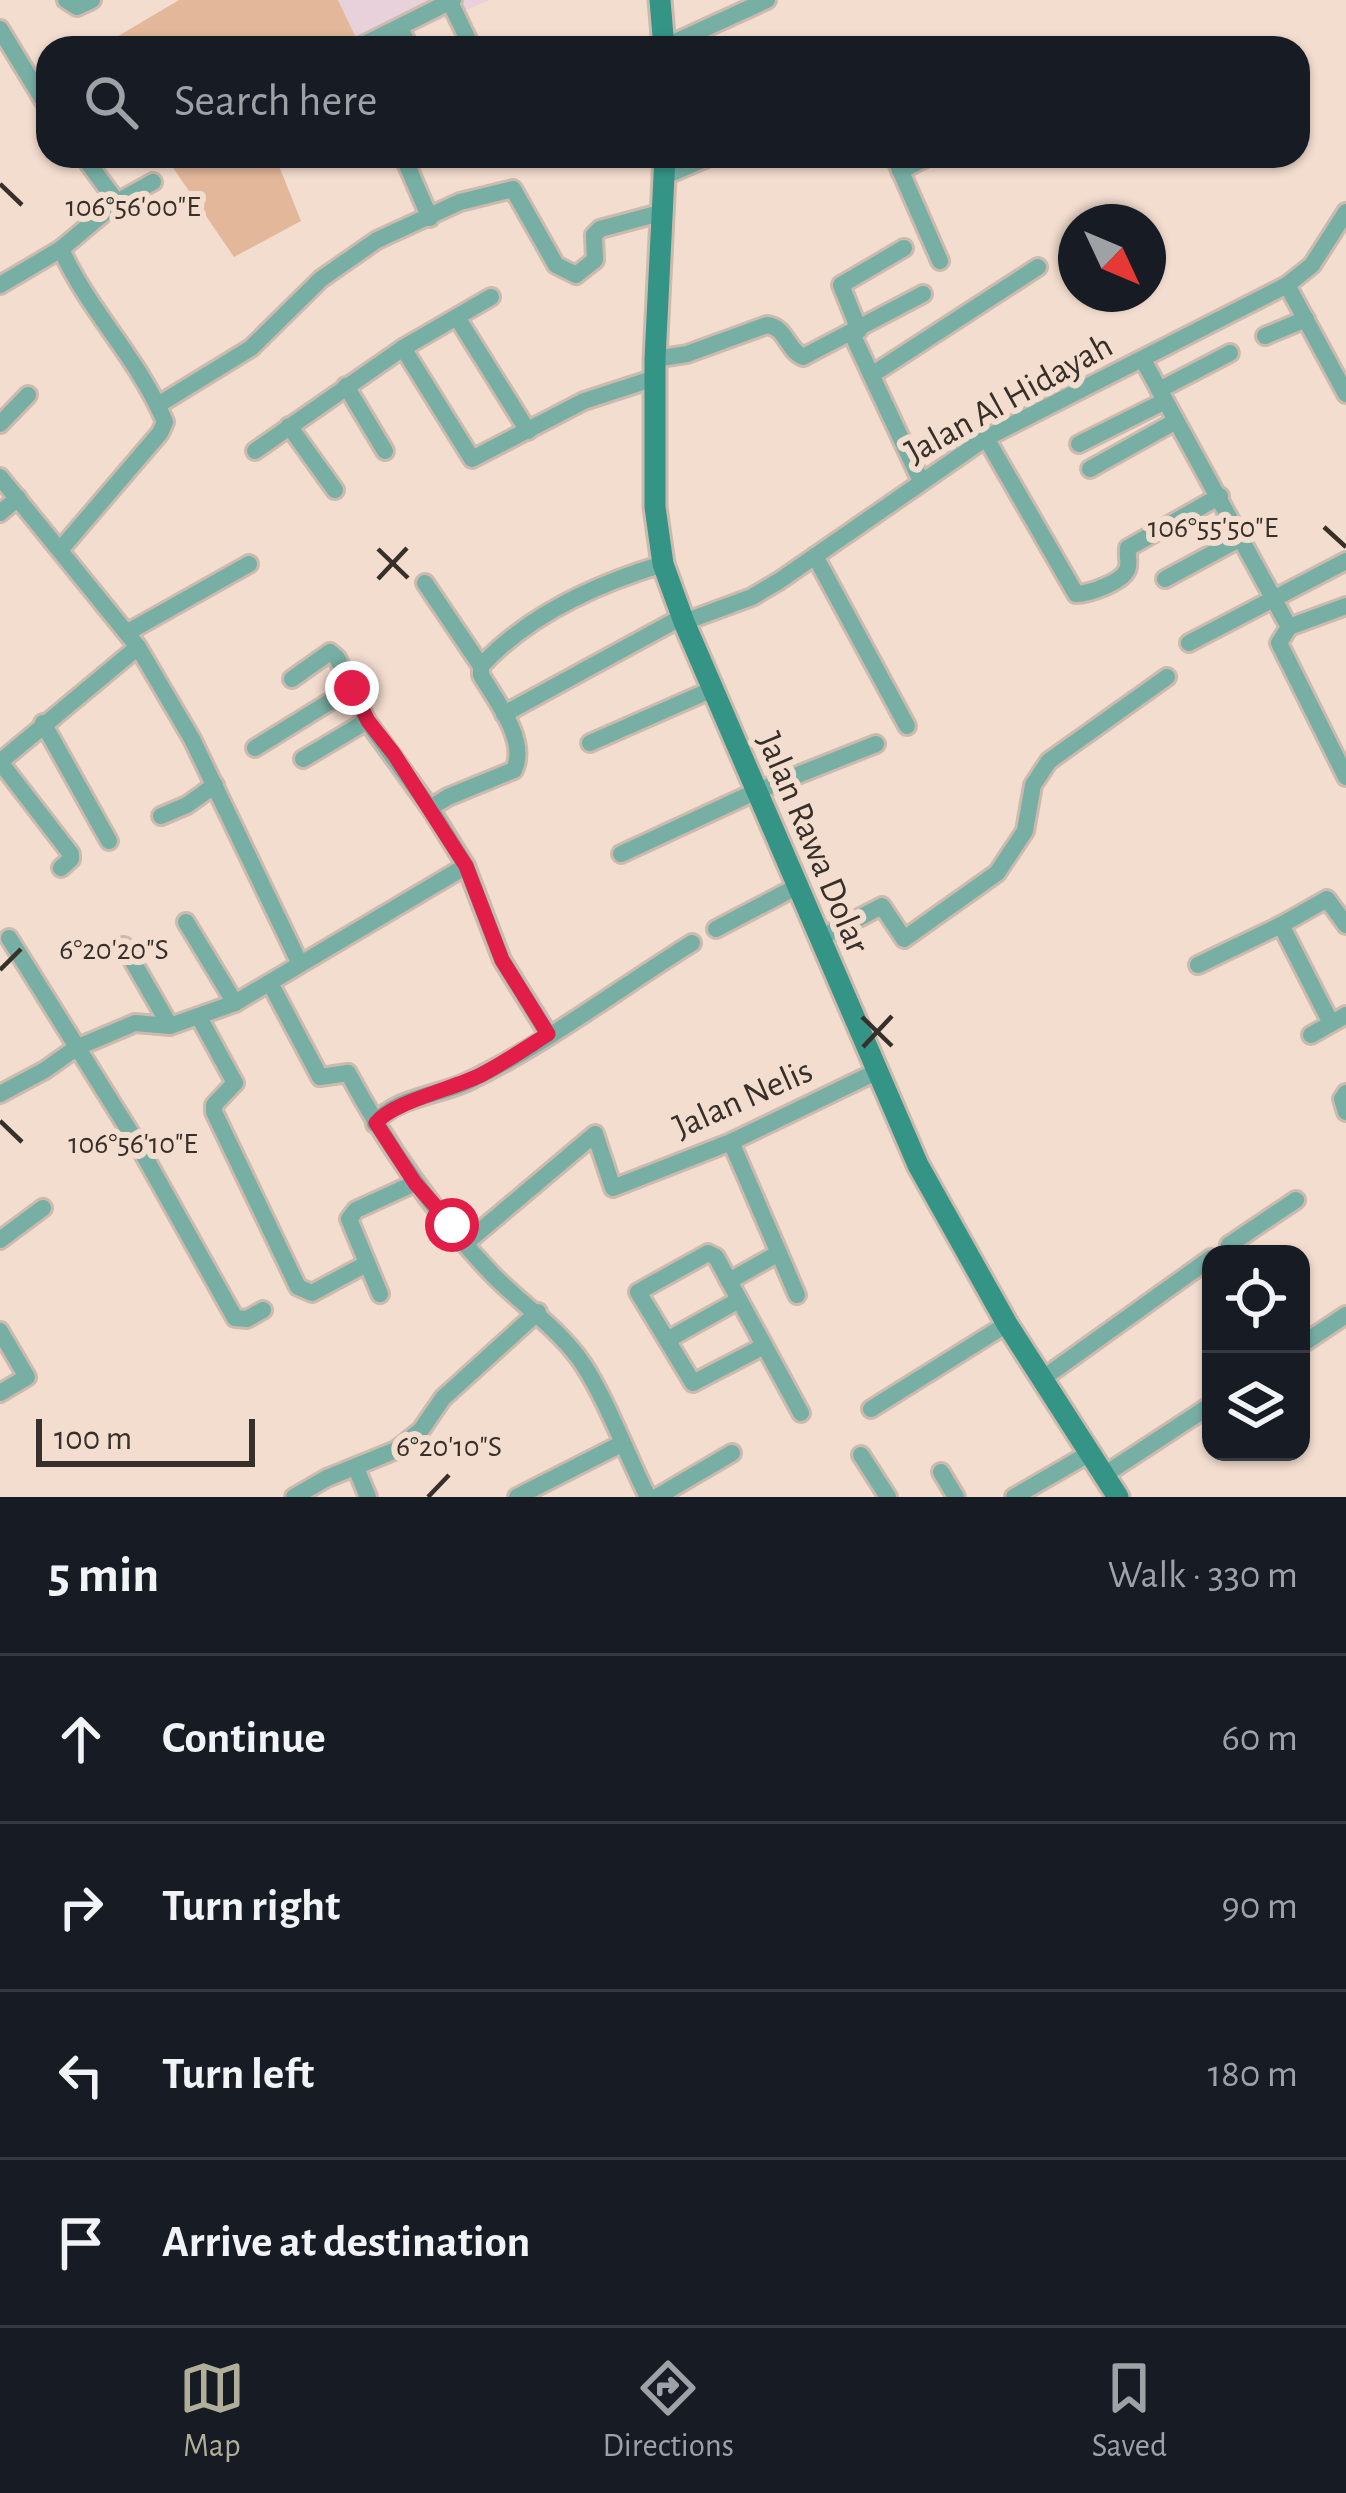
<!DOCTYPE html>
<meta charset="utf-8">
<style>
body{margin:0;font-family:"Alegreya Sans",sans-serif;background:#20242c;color:#f1f3f6}
.controls{position:absolute;right:36px;bottom:36px;display:grid;overflow:hidden;border-radius:24px;box-shadow:0 3px 9px #0004}
.controls button{width:108px;height:108px;display:grid;place-items:center;padding:0;border:0;border-bottom:3px solid #363941;background:#171b24;color:#f1f3f6;font:60px sans-serif}
.compass{position:absolute;left:1058px;top:204px;width:108px;height:108px;border-radius:50%;background:#171b24;box-shadow:0 3px 9px #0004;rotate:134deg}
.scale{position:absolute;left:36px;bottom:30px;width:219px;box-sizing:border-box;padding-left:12px;border:6px solid #372f29;border-top:0;font-size:33px;line-height:42px;white-space:nowrap;color:#372f29;-webkit-text-stroke:9px #f3ddcf;paint-order:stroke}
.stop{position:absolute;width:36px;height:36px;margin:-27px;border:9px solid #e11d48;border-radius:50%;background:#fff}
.stop.end{background:#e11d48;border-color:#fff;box-shadow:0 3px 12px #0008}
.list{margin:0;padding:0;list-style:none}
h2{display:flex;justify-content:space-between;align-items:center;height:156px;margin:0;padding:0 48px;font-size:51px}
h2 small{font-size:39px;font-weight:400;color:#9ea1a6}
.list li{display:grid;grid-template-columns:78px 1fr auto;gap:36px;align-items:center;box-sizing:border-box;height:168px;padding:0 48px;border-top:3px solid #363941}
.list b{display:block;font-size:45px;white-space:nowrap}
.list em{font-size:39px;font-style:normal;color:#9ea1a6}
.icon{flex:none;width:66px;height:66px;fill:none;stroke:currentColor;stroke-width:2;stroke-linecap:round;stroke-linejoin:round}
.map{position:relative;flex:none;width:1346px;height:1497px;overflow:hidden}
.search{position:absolute;background:#171b24;box-shadow:0 3px 9px #0004;left:36px;right:36px;top:36px;height:132px;display:flex;align-items:center;gap:30px;box-sizing:border-box;padding:0 42px;border-radius:36px;color:#9ea1a6;font-size:45px}
.sheet{height:828px;background:#171b24}
nav{display:flex;justify-content:space-around;align-items:center;box-sizing:border-box;height:168px;border-top:3px solid #363941;background:#171b24;font-size:33px;color:#9ea1a6}
nav a{display:grid;justify-items:center;gap:6px}
nav .on{color:#b1af99}
.map>svg:first-child{display:block}
.commercial{fill:#e8d1db}
.green{fill:#e3b89a}
.lines{fill:none;stroke-linecap:round;stroke-linejoin:round}
.street-casing{stroke:#cdbaae;stroke-width:22}
.secondary-casing{stroke:#cdbaae;stroke-width:27}
.street{stroke:#77afa4;stroke-width:16}
.secondary{stroke:#349586;stroke-width:21}
.route{stroke:#e11d48;stroke-width:15}
.ticks{fill:none;stroke:#372f29;stroke-width:4.5}
.labels{text-anchor:middle;stroke-width:12;stroke-linejoin:round;paint-order:stroke}
.street-label{font-size:36px;fill:#372f29;stroke:#f3ddcf}
.ticks-label{font-size:30px;text-anchor:middle;fill:#372f29;stroke:#f3ddcf;stroke-width:12;stroke-linejoin:round;paint-order:stroke}
</style>
<div class="map">
<svg width="1346" height="1497" viewBox="0 0 1346 1497">
<rect width="100%" height="100%" fill="#f3ddcf"/>
<!-- commercial -->
<path class="commercial" d="M338,0h152l-118,48h-11z"/>
<!-- green -->
<g class="green">
<path d="M179,0h159l23,48h-263z"/>
<path d="M165,156h110l26,65 -67,36z"/>
</g>
<g class="lines">
<defs>
<g id="street">
<path d="M66,0l11,7 15,-7"/>
<path d="M449,0l23,48"/>
<path d="M400,28l10,20"/>
<path d="M0,29l48,79"/>
<path d="M664,47l103,-47"/>
<path d="M357,48l96,-48"/>
<path d="M83,156l34,46"/>
<path d="M403,156l27,62"/>
<path d="M894,156l46,105"/>
<path d="M900,171l30,-15"/>
<path d="M663,177l49,-21"/>
<path d="M0,285l61,-36"/>
<path d="M1287,285l59,109"/>
<path d="M458,319l70,112"/>
<path d="M859,330l-18,-45 63,-37"/>
<path d="M852,334l69,147"/>
<path d="M1265,336l41,-17"/>
<path d="M403,348l69,111 112,-58 71,-23"/>
<path d="M655,359l32,-5 80,-29c19,2 20,25 36,32l120,-63"/>
<path d="M1143,360l146,267"/>
<path d="M873,374l165,-107"/>
<path d="M346,386l39,65"/>
<path d="M1159,390l71,-37"/>
<path d="M158,405l93,-57 70,-69 56,-39 83,-38 53,-13 43,76 20,10 19,-15 -1,-25 6,-6 60,-16"/>
<path d="M0,424l28,-29"/>
<path d="M289,426l46,64"/>
<path d="M986,438l90,156c12,0 45,-11 51,-24 3,-6 0,-14 1,-22l92,-52"/>
<path d="M1079,444l86,-43"/>
<path d="M255,451l148,-103 88,-51"/>
<path d="M1090,469l86,-48"/>
<path d="M0,477l138,170 -138,115"/>
<path d="M0,513l18,-15"/>
<path d="M60,550l100,-117 5,-11c-26,-63 -77,-112 -104,-173l56,-47 36,-20"/>
<path d="M815,556l92,170"/>
<path d="M1165,579l76,-41"/>
<path d="M425,583l56,83v9c15,26 47,65 33,95l-66,27 -18,11 36,58 36,94 46,74"/>
<path d="M1346,606l-57,21 -10,16 67,134"/>
<path d="M684,622l68,-25 27,-16 207,-143 301,-153 25,-20 34,-53"/>
<path d="M128,632l121,-68"/>
<path d="M1189,643l157,-82"/>
<path d="M138,647l54,92 108,225"/>
<path d="M481,666c48,-52 115,-82 182,-102"/>
<path d="M292,679l38,-27 7,6 15,30"/>
<path d="M504,714l178,-97"/>
<path d="M43,723l66,118"/>
<path d="M590,743l123,-54"/>
<path d="M255,748l97,-60 15,33 63,87"/>
<path d="M303,759l64,-38"/>
<path d="M0,762l71,92v5l-10,9"/>
<path d="M161,816l26,-11 28,-20"/>
<path d="M621,854l136,-63 119,-47"/>
<path d="M186,922l49,81"/>
<path d="M716,929l82,-43"/>
<path d="M9,938l128,205 98,175 12,1 16,-9"/>
<path d="M820,938l62,-32 22,33 93,-66 28,-42 8,-46 16,-24 118,-84"/>
<path d="M124,946l46,80"/>
<path d="M1198,965l83,-40"/>
<path d="M270,983l50,94 28,-4c39,73 87,141 144,201 28,29 61,50 86,83 25,33 50,101 70,140"/>
<path d="M200,1019l35,64 -21,22v7l84,175 14,6 54,-29"/>
<path d="M1331,1023l-50,-98 46,-26 19,26"/>
<path d="M1311,1035l35,-20"/>
<path d="M1346,1093l-4,6 4,13"/>
<path d="M0,1094l45,-24 31,-22 59,-25 35,3 65,-23 231,-137"/>
<path d="M375,1124c18,-26 64,-29 92,-42 79,-38 151,-93 225,-139"/>
<path d="M731,1142l66,153"/>
<path d="M0,1240l43,-32"/>
<path d="M467,1242l128,-108 18,54 118,-46 147,-71"/>
<path d="M1229,1245l67,-45"/>
<path d="M779,1253l-50,28 72,132"/>
<path d="M729,1281l-13,-24 -8,-4 -70,39 55,91 71,-37"/>
<path d="M380,1294l-31,-75 7,-9 59,-27"/>
<path d="M0,1331l27,46 -27,16"/>
<path d="M667,1340l72,-40"/>
<path d="M1301,1345l45,-30"/>
<path d="M1042,1379l169,-121"/>
<path d="M871,1409l136,-85"/>
<path d="M861,1455l27,42"/>
<path d="M356,1468l12,29"/>
<path d="M941,1472l15,25"/>
<path d="M1104,1475l107,-70"/>
<path d="M294,1497l33,-19 69,-28 25,-20 22,-32 95,-86"/>
<path d="M517,1497l104,-53"/>
<path d="M657,1497l75,-44"/>
<path d="M1014,1497l76,-44"/>
</g>
<g id="secondary">
<path d="M660,0l4,48"/>
<path d="M665,156l-10,203v148l8,57 21,58 234,543 89,159 111,173"/>
</g>
</defs>
<!-- street casing -->
<use href="#street" class="street-casing"/>
<!-- secondary casing -->
<use href="#secondary" class="secondary-casing"/>
<!-- street -->
<use href="#street" class="street"/>
<!-- secondary -->
<use href="#secondary" class="secondary"/>
</g>
<g class="lines">
<!-- route -->
<path class="route" d="M352,688l16,33 26,33 72,112 36,94 46,74c-22,14 -44,29 -67,41 -28,14 -89,27 -105,48l39,60 37,42"/>
</g>
<!-- ticks -->
<path class="ticks" d="M0,184l22,21M1324,527l22,20M378,549l30,29M378,579l29,-31M0,970l21,-21M862,1017l30,29M863,1047l29,-31M0,1121l22,21M428,1497l21,-22"/>
<g class="labels">
<!-- street labels -->
<g class="street-label">
<text transform="translate(1008 397) rotate(-29)" y="13">Jalan Al Hidayah</text>
<text transform="translate(815 842) rotate(67)" y="13">Jalan Rawa Dolar</text>
<text transform="translate(742 1097) rotate(-24)" y="13">Jalan Nelis</text>
</g>
</g>
<g class="ticks-label">
<text x="133" y="216">106°56'00"E</text>
<text x="1213" y="537">106°55'50"E</text>
<text x="114" y="959">6°20'20"S</text>
<text x="133" y="1153">106°56'10"E</text>
<text x="449" y="1456">6°20'10"S</text>
</g>
</svg>
<div class="controls">
<button><svg class="icon" aria-label="locate" viewBox="0 0 24 24"><circle cx="12" cy="12" r="6"/><path d="M12 2v4M12 18v4M2 12h4M18 12h4"/></svg></button>
<button><svg class="icon" aria-label="layers" viewBox="0 0 24 24"><path d="M12 4l9 5-9 5-9-5zM3 14l9 5 9-5"/></svg></button>
</div>
<svg class="compass" viewBox="-18 -18 36 36"><path d="M0-13l5 13h-10z" fill="#e53935"/><path d="M0 13l5-13h-10z" fill="#9ea1a6"/></svg>
<div class="scale">100 m</div>
<div class="stop" style="left:452px;top:1225px"></div>
<div class="stop end" style="left:352px;top:688px"></div>
<div class="search"><svg class="icon" aria-label="search" viewBox="0 0 24 24"><circle cx="10" cy="10" r="6"/><path d="M15 15l6 6"/></svg>Search here</div>
</div>
<section class="sheet">
<h2>5 min<small>Walk · 330 m</small></h2>
<ul class="list">
<li><svg class="icon" aria-label="ahead" viewBox="0 0 24 24"><path d="M12 20V5M6 11l6-6 6 6"/></svg><div><b>Continue</b></div><em>60 m</em></li>
<li><svg class="icon" aria-label="right" viewBox="0 0 24 24"><path d="M7 20v-9h11M14 6l5 5-5 5"/></svg><div><b>Turn right</b></div><em>90 m</em></li>
<li><svg class="icon" aria-label="left" viewBox="0 0 24 24"><path d="M17 20v-9H6M10 6l-5 5 5 5"/></svg><div><b>Turn left</b></div><em>180 m</em></li>
<li><svg class="icon" aria-label="arrive" viewBox="0 0 24 24"><path d="M6 21V4h12l-3 4 3 4H6"/></svg><div><b>Arrive at destination</b></div></li>
</ul>
</section>
<nav>
<a class="on"><svg class="icon" aria-label="map" viewBox="0 0 24 24"><path d="M3 6l6-2 6 2 6-2v14l-6 2-6-2-6 2zM9 4v14M15 6v14"/></svg>Map</a>
<a><svg class="icon" aria-label="directions" viewBox="0 0 24 24"><path d="M12 3l9 9-9 9-9-9zM9 14v-3h6M13 9l2 2-2 2"/></svg>Directions</a>
<a><svg class="icon" aria-label="saved" viewBox="0 0 24 24"><path d="M7 4h10v16l-5-4-5 4z"/></svg>Saved</a>
</nav>
